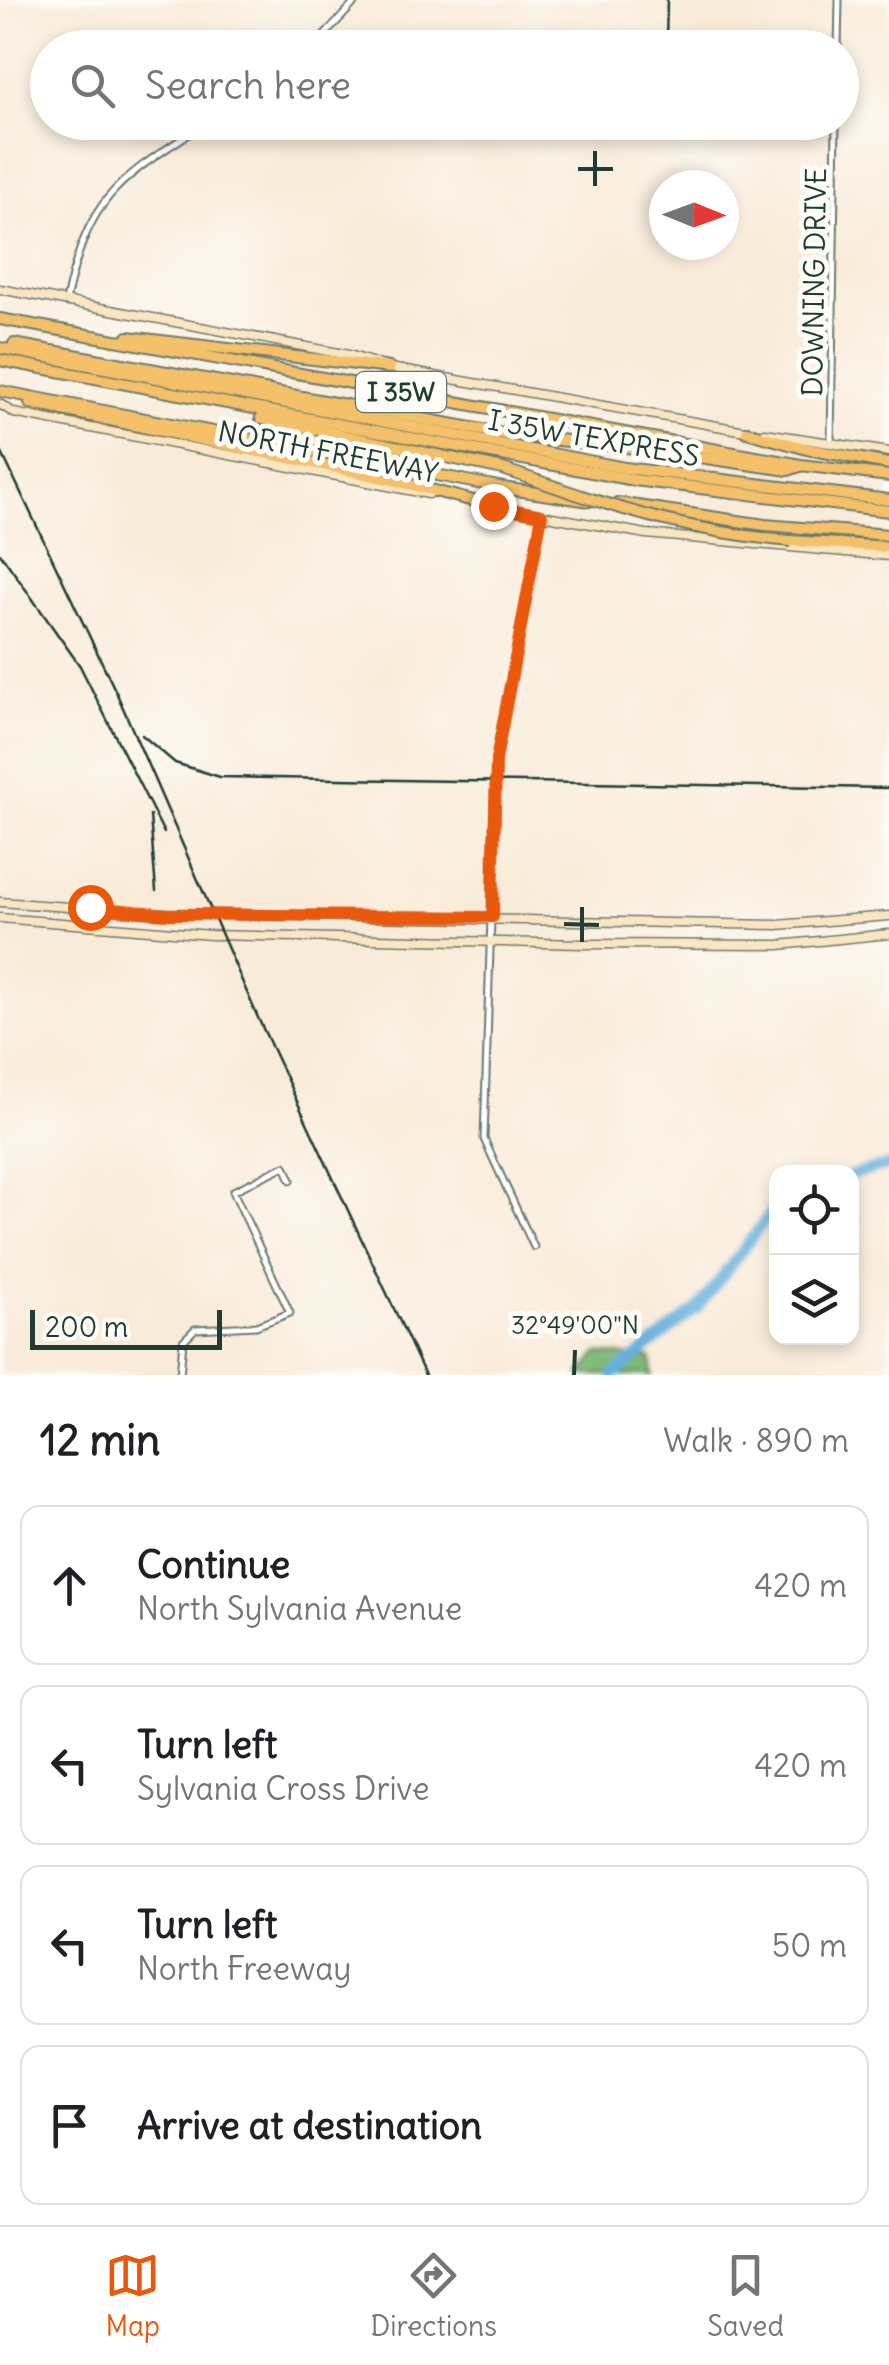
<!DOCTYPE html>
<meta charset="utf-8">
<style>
body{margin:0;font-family:Delius,sans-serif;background:#f6f6f6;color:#202124}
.controls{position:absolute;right:30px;bottom:30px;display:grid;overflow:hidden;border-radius:20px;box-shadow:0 5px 15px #0003}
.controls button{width:90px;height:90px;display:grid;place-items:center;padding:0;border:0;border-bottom:2px solid #e0e0e0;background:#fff;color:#202124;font:50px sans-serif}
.compass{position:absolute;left:649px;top:170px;width:90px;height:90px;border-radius:50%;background:#fff;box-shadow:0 5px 15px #0003;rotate:91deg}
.scale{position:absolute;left:30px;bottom:25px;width:192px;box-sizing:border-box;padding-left:10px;border:5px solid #1f3d34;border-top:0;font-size:28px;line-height:35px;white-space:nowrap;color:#1f3d34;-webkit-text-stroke:8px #fdfcf7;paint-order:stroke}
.stop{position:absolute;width:30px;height:30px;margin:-22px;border:8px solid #ea580c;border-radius:50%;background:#fff}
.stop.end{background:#ea580c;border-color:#fff;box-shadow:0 2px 10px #0008}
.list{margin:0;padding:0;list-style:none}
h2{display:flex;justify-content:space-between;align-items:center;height:130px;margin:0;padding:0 40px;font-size:42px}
h2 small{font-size:32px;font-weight:400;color:#757577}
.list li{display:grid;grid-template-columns:65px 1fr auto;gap:30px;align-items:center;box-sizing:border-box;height:160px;margin:0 20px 20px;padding:0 20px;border:2px solid #e0e0e0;border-radius:20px}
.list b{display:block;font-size:38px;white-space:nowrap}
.list p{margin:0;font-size:32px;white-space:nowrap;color:#757577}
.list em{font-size:32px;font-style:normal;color:#757577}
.icon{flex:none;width:55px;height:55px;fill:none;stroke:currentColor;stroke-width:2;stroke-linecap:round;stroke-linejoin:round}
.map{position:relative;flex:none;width:889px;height:1375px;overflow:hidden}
.search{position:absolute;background:#fff;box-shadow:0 5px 15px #0003;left:30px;right:30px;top:30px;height:110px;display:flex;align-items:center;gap:25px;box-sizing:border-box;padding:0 35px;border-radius:55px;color:#757577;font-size:38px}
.sheet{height:850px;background:#fff}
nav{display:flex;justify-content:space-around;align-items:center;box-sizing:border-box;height:140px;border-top:2px solid #e0e0e0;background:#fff;font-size:28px;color:#757577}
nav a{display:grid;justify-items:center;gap:5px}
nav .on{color:#ea580c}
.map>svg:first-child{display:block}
.forest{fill:#80b874;stroke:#507a54;stroke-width:2.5}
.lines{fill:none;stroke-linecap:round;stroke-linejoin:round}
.river{stroke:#63afdc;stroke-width:11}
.minor-casing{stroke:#6b7a6e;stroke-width:9}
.secondary-casing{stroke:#6b7a6e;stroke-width:11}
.motorway-casing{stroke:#6b7a6e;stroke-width:14}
.minor{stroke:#fff;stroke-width:5}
.secondary{stroke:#fbe6c3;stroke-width:8}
.motorway{stroke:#f4c16a;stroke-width:10}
.rail{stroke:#1f3d34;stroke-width:2.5}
.motorway-bridge-casing{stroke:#6b7a6e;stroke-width:14;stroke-linecap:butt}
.motorway-bridge{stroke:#f4c16a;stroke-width:10}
.route{stroke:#ea580c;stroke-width:12}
.ticks{fill:none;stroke:#1f3d34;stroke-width:4}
.labels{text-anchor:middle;stroke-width:10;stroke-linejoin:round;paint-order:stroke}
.shield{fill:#fdfcf7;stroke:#62766e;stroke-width:2.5}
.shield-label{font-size:25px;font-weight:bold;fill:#1f3d34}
.street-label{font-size:28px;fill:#1f3d34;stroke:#fdfcf7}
.ticks-label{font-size:25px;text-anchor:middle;fill:#1f3d34;stroke:#fdfcf7;stroke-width:10;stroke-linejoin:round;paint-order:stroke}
</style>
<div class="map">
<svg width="889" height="1375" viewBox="0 0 889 1375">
<rect width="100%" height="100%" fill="#fdfcf7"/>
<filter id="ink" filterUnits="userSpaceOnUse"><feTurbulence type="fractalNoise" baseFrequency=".01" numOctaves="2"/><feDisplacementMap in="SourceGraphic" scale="20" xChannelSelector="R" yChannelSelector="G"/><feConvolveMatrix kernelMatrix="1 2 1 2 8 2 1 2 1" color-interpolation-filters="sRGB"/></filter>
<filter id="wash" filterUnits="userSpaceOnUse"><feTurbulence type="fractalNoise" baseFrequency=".0048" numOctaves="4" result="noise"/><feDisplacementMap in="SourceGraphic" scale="40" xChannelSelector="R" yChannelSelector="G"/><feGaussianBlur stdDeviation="2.25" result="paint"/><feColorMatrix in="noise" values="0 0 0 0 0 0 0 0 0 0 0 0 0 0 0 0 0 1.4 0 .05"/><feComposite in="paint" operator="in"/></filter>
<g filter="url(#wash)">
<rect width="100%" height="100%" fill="#f9ebd9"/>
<!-- forest -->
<path class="forest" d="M597,1353l54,5 1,17h-72z"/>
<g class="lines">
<!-- river -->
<g class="river">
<path d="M852,1175l37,-10"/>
<path d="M613,1375l85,-67 78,-102"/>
</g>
</g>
</g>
<g filter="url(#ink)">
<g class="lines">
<defs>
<g id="minor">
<path d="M313,48l44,-48"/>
<path d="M838,48l1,-48"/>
<path d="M66,301c23,-108 53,-121 141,-179"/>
<path d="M831,442l5,-320"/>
<path d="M534,1247l-50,-108 12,-380 46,-244"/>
<path d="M180,1375l3,-34 12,-12 61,-3 34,-13 -57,-122 52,-25 6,14"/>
</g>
<g id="secondary">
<path d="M0,289l349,66 41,13 361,64"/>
<path d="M0,404l14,9 415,81"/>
<path d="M765,433l124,19"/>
<path d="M492,506l154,28 243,22"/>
<path d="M0,902l152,11 625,12 112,-9"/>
<path d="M0,918l211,17 372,9 196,1 110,-11"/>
</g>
<g id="motorway">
<path d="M0,319l801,146 88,11"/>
<path d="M128,337l262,31"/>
<path d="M14,344l496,91 135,14 143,21 12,-4"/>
<path d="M0,348l625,120 264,32"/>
<path d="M0,360l634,120 255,31"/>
<path d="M0,391l509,98 81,12"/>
<path d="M30,403l358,76 105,27"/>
<path d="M261,418l242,51 41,14"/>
<path d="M747,432l60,17 82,15"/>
<path d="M617,503l148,22 124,10"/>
<path d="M791,541l98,6"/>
</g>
</defs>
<!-- minor casing -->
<use href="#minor" class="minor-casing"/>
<!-- secondary casing -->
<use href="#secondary" class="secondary-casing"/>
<!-- motorway casing -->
<use href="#motorway" class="motorway-casing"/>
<!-- minor -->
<use href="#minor" class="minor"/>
<!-- secondary -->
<use href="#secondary" class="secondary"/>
<!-- motorway -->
<use href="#motorway" class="motorway"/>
<!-- rail -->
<g class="rail">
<path d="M666,41l1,-41"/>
<path d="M0,449l117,245 142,326 166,355"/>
<path d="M0,553l80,113 84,167"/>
<path d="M142,735l33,28 45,14 669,11"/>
<path d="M150,816l6,75"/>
</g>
<defs>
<path id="motorway-bridge" d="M544,483c85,30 157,50 247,58"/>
</defs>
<!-- motorway-bridge casing -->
<use href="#motorway-bridge" class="motorway-bridge-casing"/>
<!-- motorway-bridge -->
<use href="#motorway-bridge" class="motorway-bridge"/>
</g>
</g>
<g class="lines" filter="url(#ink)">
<!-- route -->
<path class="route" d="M90,907l77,7 326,3 3,-157 46,-245 -49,-9"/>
</g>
<!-- ticks -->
<path class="ticks" d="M578,169h35M595,186v-35M564,924l35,1M582,942v-35M574,1375l1,-25"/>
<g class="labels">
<!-- shield labels -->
<rect class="shield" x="356" y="372" width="90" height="40" rx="8"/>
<g class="shield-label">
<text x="401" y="401">I 35W</text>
</g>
<!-- street labels -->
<g class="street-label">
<text transform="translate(814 282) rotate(-89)" y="10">DOWNING DRIVE</text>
<text transform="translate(594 438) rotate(10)" y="10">I 35W TEXPRESS</text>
<text transform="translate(328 452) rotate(11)" y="10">NORTH FREEWAY</text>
</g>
</g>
<g class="ticks-label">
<text x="575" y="1334">32°49'00"N</text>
</g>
</svg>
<div class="controls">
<button><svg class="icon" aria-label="locate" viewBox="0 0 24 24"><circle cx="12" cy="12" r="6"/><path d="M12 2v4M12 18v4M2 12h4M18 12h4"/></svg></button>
<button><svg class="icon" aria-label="layers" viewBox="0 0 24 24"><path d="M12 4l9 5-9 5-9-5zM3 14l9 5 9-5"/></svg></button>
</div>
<svg class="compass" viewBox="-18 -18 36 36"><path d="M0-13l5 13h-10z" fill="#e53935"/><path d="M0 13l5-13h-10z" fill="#757577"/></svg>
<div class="scale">200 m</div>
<div class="stop" style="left:90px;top:907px"></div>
<div class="stop end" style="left:493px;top:506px"></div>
<div class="search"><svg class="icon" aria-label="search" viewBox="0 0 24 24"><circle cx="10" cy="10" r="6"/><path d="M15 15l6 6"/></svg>Search here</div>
</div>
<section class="sheet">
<h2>12 min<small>Walk · 890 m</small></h2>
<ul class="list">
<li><svg class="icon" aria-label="ahead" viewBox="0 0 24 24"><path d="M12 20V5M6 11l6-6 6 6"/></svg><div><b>Continue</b><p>North Sylvania Avenue</p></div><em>420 m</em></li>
<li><svg class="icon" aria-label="left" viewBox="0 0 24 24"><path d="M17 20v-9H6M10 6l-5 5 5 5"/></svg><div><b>Turn left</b><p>Sylvania Cross Drive</p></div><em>420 m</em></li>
<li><svg class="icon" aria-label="left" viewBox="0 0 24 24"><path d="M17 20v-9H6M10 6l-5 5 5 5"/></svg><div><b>Turn left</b><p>North Freeway</p></div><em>50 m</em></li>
<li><svg class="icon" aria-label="arrive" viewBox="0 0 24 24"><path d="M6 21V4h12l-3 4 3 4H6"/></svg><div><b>Arrive at destination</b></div></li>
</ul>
</section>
<nav>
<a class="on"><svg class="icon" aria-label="map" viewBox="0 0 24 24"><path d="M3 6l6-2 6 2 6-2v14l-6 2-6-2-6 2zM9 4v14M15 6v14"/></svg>Map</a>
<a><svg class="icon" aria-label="directions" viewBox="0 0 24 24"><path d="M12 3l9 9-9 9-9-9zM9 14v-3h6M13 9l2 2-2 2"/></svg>Directions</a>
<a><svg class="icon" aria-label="saved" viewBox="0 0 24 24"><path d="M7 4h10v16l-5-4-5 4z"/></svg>Saved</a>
</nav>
